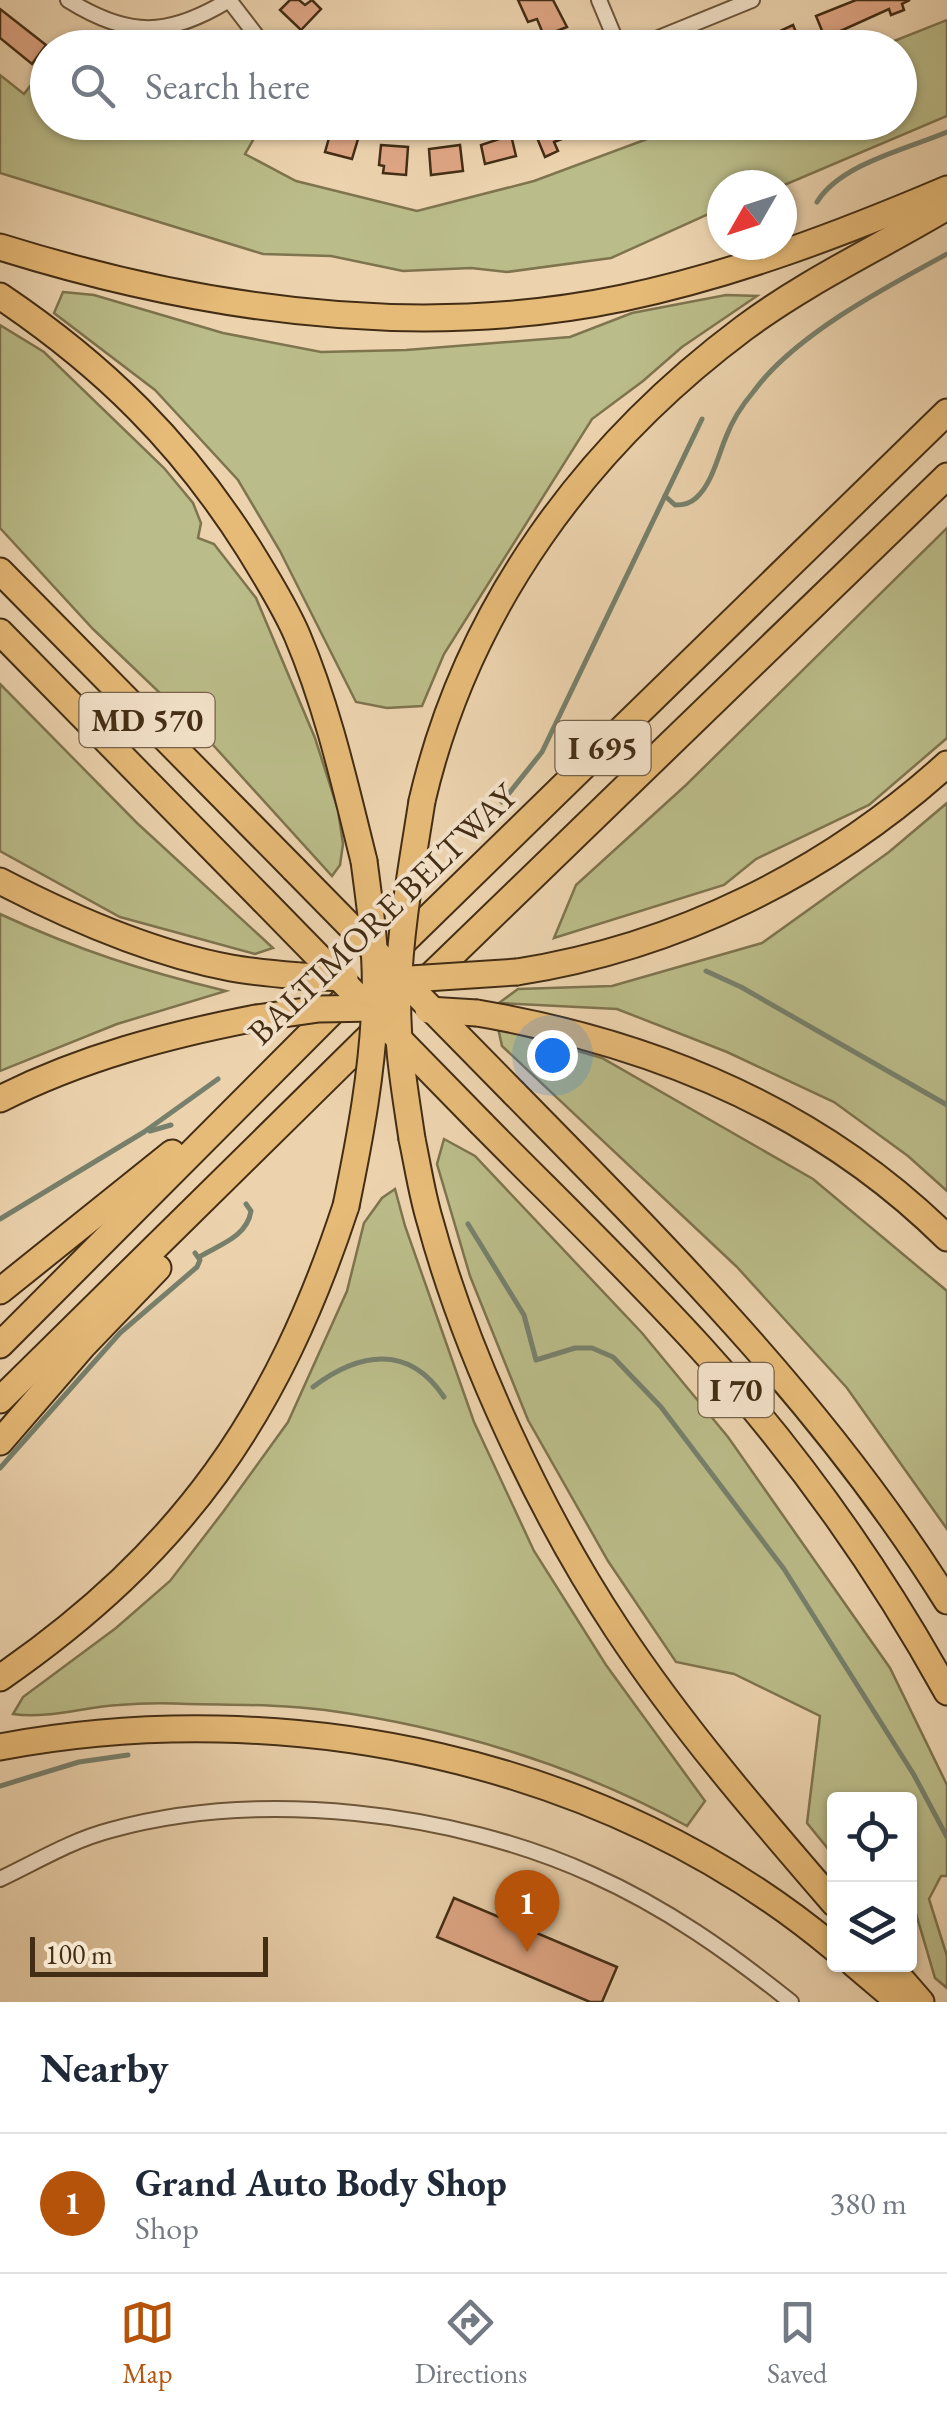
<!DOCTYPE html>
<style>
body{margin:0;font-family:"EB Garamond",serif;background:#f2f2f3;color:#1f2937}
.controls{position:absolute;right:30px;bottom:30px;display:grid;overflow:hidden;border-radius:10px;box-shadow:0 2px 8px #0004}
.controls button{width:90px;height:90px;display:grid;place-items:center;padding:0;border:0;border-bottom:2px solid #e0e1e3;background:#fff;color:#1f2937;font:50px sans-serif}
.compass{position:absolute;left:707px;top:170px;width:90px;height:90px;border-radius:50%;background:#fff;box-shadow:0 2px 8px #0004;rotate:231deg}
.scale{position:absolute;left:30px;bottom:25px;width:238px;box-sizing:border-box;padding-left:10px;border:5px solid #432d14;border-top:0;font-size:28px;line-height:35px;white-space:nowrap;color:#432d14;-webkit-text-stroke:8px #f3e2ca;paint-order:stroke}
.you{position:absolute;left:552px;top:1055px;width:35px;height:35px;margin:-25px;border:8px solid #fff;border-radius:50%;background:#1a73e8;box-shadow:0 0 0 15px #1a73e833}
.badge{display:grid;place-items:center;width:65px;height:65px;border-radius:50%;background:#b45309;color:#fff;font-size:32px;font-weight:700}
.pin{position:absolute;translate:-50% -82px;filter:drop-shadow(0 2px 5px #0008)}
.pin::after{content:'';position:absolute;top:52px;width:35px;height:30px;background:inherit;clip-path:polygon(0 0,100% 0,50% 100%)}
.list{margin:0;padding:0;list-style:none}
h2{display:flex;justify-content:space-between;align-items:center;height:130px;margin:0;padding:0 40px;font-size:42px}
h2 small{font-size:32px;font-weight:400;color:#747a83}
.list li{display:grid;grid-template-columns:65px 1fr auto;gap:30px;align-items:center;box-sizing:border-box;height:140px;padding:0 40px;border-top:2px solid #e0e1e3}
.list b{display:block;font-size:38px;white-space:nowrap}
.list p{margin:0;font-size:32px;white-space:nowrap;color:#747a83}
.list em{font-size:32px;font-style:normal;color:#747a83}
.icon{flex:none;width:55px;height:55px;fill:none;stroke:currentColor;stroke-width:2;stroke-linecap:round;stroke-linejoin:round}
.map{position:relative;flex:none;width:947px;height:2002px;overflow:hidden}
.search{position:absolute;background:#fff;box-shadow:0 2px 8px #0004;left:30px;right:30px;top:30px;height:110px;display:flex;align-items:center;gap:25px;box-sizing:border-box;padding:0 35px;border-radius:55px;color:#747a83;font-size:38px}
.sheet{height:270px;background:#fff}
nav{display:flex;justify-content:space-around;align-items:center;box-sizing:border-box;height:140px;border-top:2px solid #e0e1e3;background:#fff;font-size:28px;color:#747a83}
nav a{display:grid;justify-items:center;gap:5px}
nav .on{color:#b45309}
.map>svg:first-child{display:block}
.green{fill:#babc89;stroke:#7e744e;stroke-width:2.5}
.lines{fill:none;stroke-linecap:round;stroke-linejoin:round}
.stream{stroke:#77806c;stroke-width:5}
.building{fill:#dfa685;stroke:#432d14;stroke-width:2.5}
.minor-casing{stroke:#6d563a;stroke-width:18}
.motorway-casing{stroke:#432d14;stroke-width:29}
.minor{stroke:#f3e2ca;stroke-width:14}
.motorway{stroke:#e6ba77;stroke-width:25}
.motorway-bridge-casing{stroke:#432d14;stroke-width:29;stroke-linecap:butt}
.motorway-bridge{stroke:#e6ba77;stroke-width:25}
.labels{text-anchor:middle;stroke-width:8;stroke-linejoin:round;paint-order:stroke}
.shield{fill:#f3e2ca;stroke:#78634b;stroke-width:2.5}
.shield-label{font-size:32px;font-weight:bold;fill:#432d14}
.street-label{font-size:35px;fill:#432d14;stroke:#f3e2ca}
</style>
<div class="map">
<svg width="947" height="2002" viewBox="0 0 947 2002">
<rect width="100%" height="100%" fill="#ecd3ae"/>
<filter id="stains"><feTurbulence type="fractalNoise" baseFrequency=".002" numOctaves="4"/><feColorMatrix values="0 0 0 0 .2 0 0 0 0 .09 0 0 0 0 .02 0 0 0 .5 -.17"/></filter>
<radialGradient id="worn" r=".72"><stop offset=".6" stop-color="#630" stop-opacity="0"/><stop offset="1" stop-color="#630" stop-opacity=".3"/></radialGradient>
<!-- green -->
<g class="green">
<path d="M947,20v96l-165,70 -60,-1v23l-111,50 -104,14 -36,-4 -68,3 -72,-15 -68,-2 -263,-81v-98l24,19 23,-30 1,58 147,14 2,-13h66l-18,31 51,27 121,30 117,-30 156,-58 210,-1v-74l-21,-1z"/>
<path d="M63,292l31,3 129,38 98,19 85,-2 164,-13 62,-24 94,-18 31,1 -75,51 -39,34 -51,38 -148,235 -22,52 -35,2 -31,-6 -76,-151 -42,-71 -83,-90 -101,-77z"/>
<path d="M0,325l44,27 120,116 29,35 8,20 -3,15 16,6 42,54 59,140 23,72 5,34 -3,21 -8,11 -128,-141 -111,-106 -93,-101z"/>
<path d="M947,528v210l-78,67 -113,54 -32,26 -170,53 22,-53 110,-100z"/>
<path d="M0,684l137,139 136,125 -18,6 -135,-37 -120,-66z"/>
<path d="M947,803v388l-39,-35 -74,-54 -107,-50 -110,-43 -118,-6 19,-14 94,-3 150,-43 127,-91z"/>
<path d="M0,914c78,36 143,57 226,77l-109,33 -117,47z"/>
<path d="M498,1028l104,30 211,121 134,112v238l-100,-141 -110,-121 -235,-221z"/>
<path d="M444,1139l31,17 167,177 86,104 162,231 57,117v91h-6l-12,23 18,57v32l-12,-10 -21,-71 -4,-2v-105h-76v56l-27,-33 13,-107 -86,-42 -58,-12 -68,-101 -80,-141 -58,-144 -33,-112z"/>
<path d="M395,1189l10,37 69,196 60,129 72,114 99,136 -18,25c-111,-61 -237,-99 -362,-116 -45,-6 -92,-5 -137,-6 -23,-1 -46,-1 -69,1 -35,2 -71,14 -106,9l10,-17 93,-69 54,-47 53,-69 65,-90 59,-131 17,-68 18,-25z"/>
</g>
<g class="lines">
<!-- stream -->
<g class="stream">
<path d="M817,202c23,-38 90,-53 130,-70"/>
<path d="M665,496l10,9c7,0 15,-1 21,-7 16,-14 22,-42 30,-61 6,-16 17,-33 28,-46 41,-56 132,-104 193,-137"/>
<path d="M502,802l40,-50 160,-333"/>
<path d="M706,971l35,16 206,118"/>
<path d="M150,1131l21,-6"/>
<path d="M0,1219l144,-87 74,-53"/>
<path d="M468,1224l56,91 12,45 39,-12h17l21,9 48,50 123,162 130,206 33,62"/>
<path d="M199,1257c20,-12 48,-20 52,-46l-5,-7"/>
<path d="M313,1387c45,-34 95,-44 131,10"/>
<path d="M0,1468l120,-135 77,-66 3,-7 -5,-7"/>
<path d="M0,1786l79,-24 49,-7"/>
</g>
</g>
<!-- building -->
<g class="building">
<path d="M290,0h9l6,5 7,-5 9,9 -20,21 -21,-20z"/>
<path d="M518,0h35l14,27 -23,9 -7,-17 -9,3z"/>
<path d="M856,0h54l-8,4 2,6 -13,5 -2,-6 -64,29 -9,-22z"/>
<path d="M0,9l46,36 -14,19 -32,-26z"/>
<path d="M793,25l8,19 -10,4h-48z"/>
<path d="M547,122h79v1l-37,15 -4,-8 -31,12 4,9 -13,6 -12,-29z"/>
<path d="M331,131l27,8 -6,20 -27,-7z"/>
<path d="M511,135l5,21 -31,8 -4,-19z"/>
<path d="M381,145l27,2 -2,28 -23,-2 1,-7 -5,-1z"/>
<path d="M460,145l3,26 -32,4 -2,-26z"/>
<path d="M454,1898l163,69 -15,35h-12l-153,-65z"/>
</g>
<g class="lines">
<defs>
<g id="minor">
<path d="M68,0c61,38 100,37 161,0"/>
<path d="M229,0l37,48"/>
<path d="M599,0l20,48"/>
<path d="M634,48l118,-48"/>
<path d="M0,1879c36,-17 72,-39 111,-49 149,-41 342,-19 482,45 72,32 137,78 198,127"/>
</g>
<g id="motorway">
<path d="M0,247c199,62 417,94 623,51 113,-24 218,-64 324,-109"/>
<path d="M0,296c104,70 182,147 249,253 17,28 35,56 48,86 31,73 48,150 67,226"/>
<path d="M0,571l294,298"/>
<path d="M0,632l263,268"/>
<path d="M422,801c45,-194 164,-355 322,-473 63,-47 136,-81 203,-121"/>
<path d="M0,881c71,37 151,72 231,87 22,4 46,6 69,8"/>
<path d="M392,953l555,-541"/>
<path d="M517,972c160,-25 310,-99 430,-208"/>
<path d="M419,987l528,-511"/>
<path d="M477,1013c176,30 341,97 470,225"/>
<path d="M514,1093c157,160 314,317 433,508"/>
<path d="M0,1099c81,-41 168,-64 256,-81"/>
<path d="M482,1124c73,74 148,146 218,223 94,103 179,222 247,345"/>
<path d="M412,1139c6,28 10,56 18,82 36,133 111,293 187,408 64,97 141,186 217,274"/>
<path d="M0,1291l172,-138"/>
<path d="M0,1345l346,-347"/>
<path d="M0,1400l384,-378"/>
<path d="M0,1442l83,-96 75,-78"/>
<path d="M0,1678c183,-127 277,-262 346,-472"/>
<path d="M0,1747c286,-54 608,12 834,201"/>
<path d="M854,1964l45,38"/>
<path d="M888,1964l33,38"/>
</g>
</defs>
<!-- minor casing -->
<use href="#minor" class="minor-casing"/>
<!-- motorway casing -->
<use href="#motorway" class="motorway-casing"/>
<!-- minor -->
<use href="#minor" class="minor"/>
<!-- motorway -->
<use href="#motorway" class="motorway"/>
<defs>
<g id="motorway-bridge">
<path d="M294,869l220,224"/>
<path d="M263,900l219,224"/>
<path d="M300,976l45,2"/>
<path d="M395,980l122,-8"/>
<path d="M428,1010l49,3"/>
<path d="M256,1018l63,-9 59,-1"/>
<path d="M412,1139c-7,-48 -16,-97 -14,-146 2,-64 14,-128 24,-192"/>
<path d="M346,1206c14,-68 27,-137 29,-206 2,-47 -5,-93 -11,-139"/>
</g>
</defs>
<!-- motorway-bridge casing -->
<use href="#motorway-bridge" class="motorway-bridge-casing"/>
<!-- motorway-bridge -->
<use href="#motorway-bridge" class="motorway-bridge"/>
</g>
<g class="labels">
<!-- shield labels -->
<g class="shield">
<rect x="79.5" y="693" width="135" height="54" rx="8"/>
<rect x="555.5" y="721" width="95" height="54" rx="8"/>
<rect x="698.5" y="1363" width="75" height="54" rx="8"/>
</g>
<g class="shield-label">
<text x="147" y="731">MD 570</text>
<text x="603" y="759">I 695</text>
<text x="736" y="1401">I 70</text>
</g>
<!-- street labels -->
<g class="street-label">
<text transform="translate(382 914) rotate(-44)" y="12">BALTIMORE BELTWAY</text>
</g>
</g>
<rect width="100%" height="100%" filter="url(#stains)"/>
<rect width="100%" height="100%" fill="url(#worn)"/>
</svg>
<div class="controls">
<button><svg class="icon" aria-label="locate" viewBox="0 0 24 24"><circle cx="12" cy="12" r="6"/><path d="M12 2v4M12 18v4M2 12h4M18 12h4"/></svg></button>
<button><svg class="icon" aria-label="layers" viewBox="0 0 24 24"><path d="M12 4l9 5-9 5-9-5zM3 14l9 5 9-5"/></svg></button>
</div>
<svg class="compass" viewBox="-18 -18 36 36"><path d="M0-13l5 13h-10z" fill="#e53935"/><path d="M0 13l5-13h-10z" fill="#747a83"/></svg>
<div class="scale">100 m</div>
<div class="you"></div>
<div class="pin badge" style="left:527px;top:1952px">1</div>
<div class="search"><svg class="icon" aria-label="search" viewBox="0 0 24 24"><circle cx="10" cy="10" r="6"/><path d="M15 15l6 6"/></svg>Search here</div>
</div>
<section class="sheet">
<h2>Nearby<small></small></h2>
<ul class="list">
<li><span class="badge">1</span><div><b>Grand Auto Body Shop</b><p>Shop</p></div><em>380 m</em></li>
</ul>
</section>
<nav>
<a class="on"><svg class="icon" aria-label="map" viewBox="0 0 24 24"><path d="M3 6l6-2 6 2 6-2v14l-6 2-6-2-6 2zM9 4v14M15 6v14"/></svg>Map</a>
<a><svg class="icon" aria-label="directions" viewBox="0 0 24 24"><path d="M12 3l9 9-9 9-9-9zM9 14v-3h6M13 9l2 2-2 2"/></svg>Directions</a>
<a><svg class="icon" aria-label="saved" viewBox="0 0 24 24"><path d="M7 4h10v16l-5-4-5 4z"/></svg>Saved</a>
</nav>
